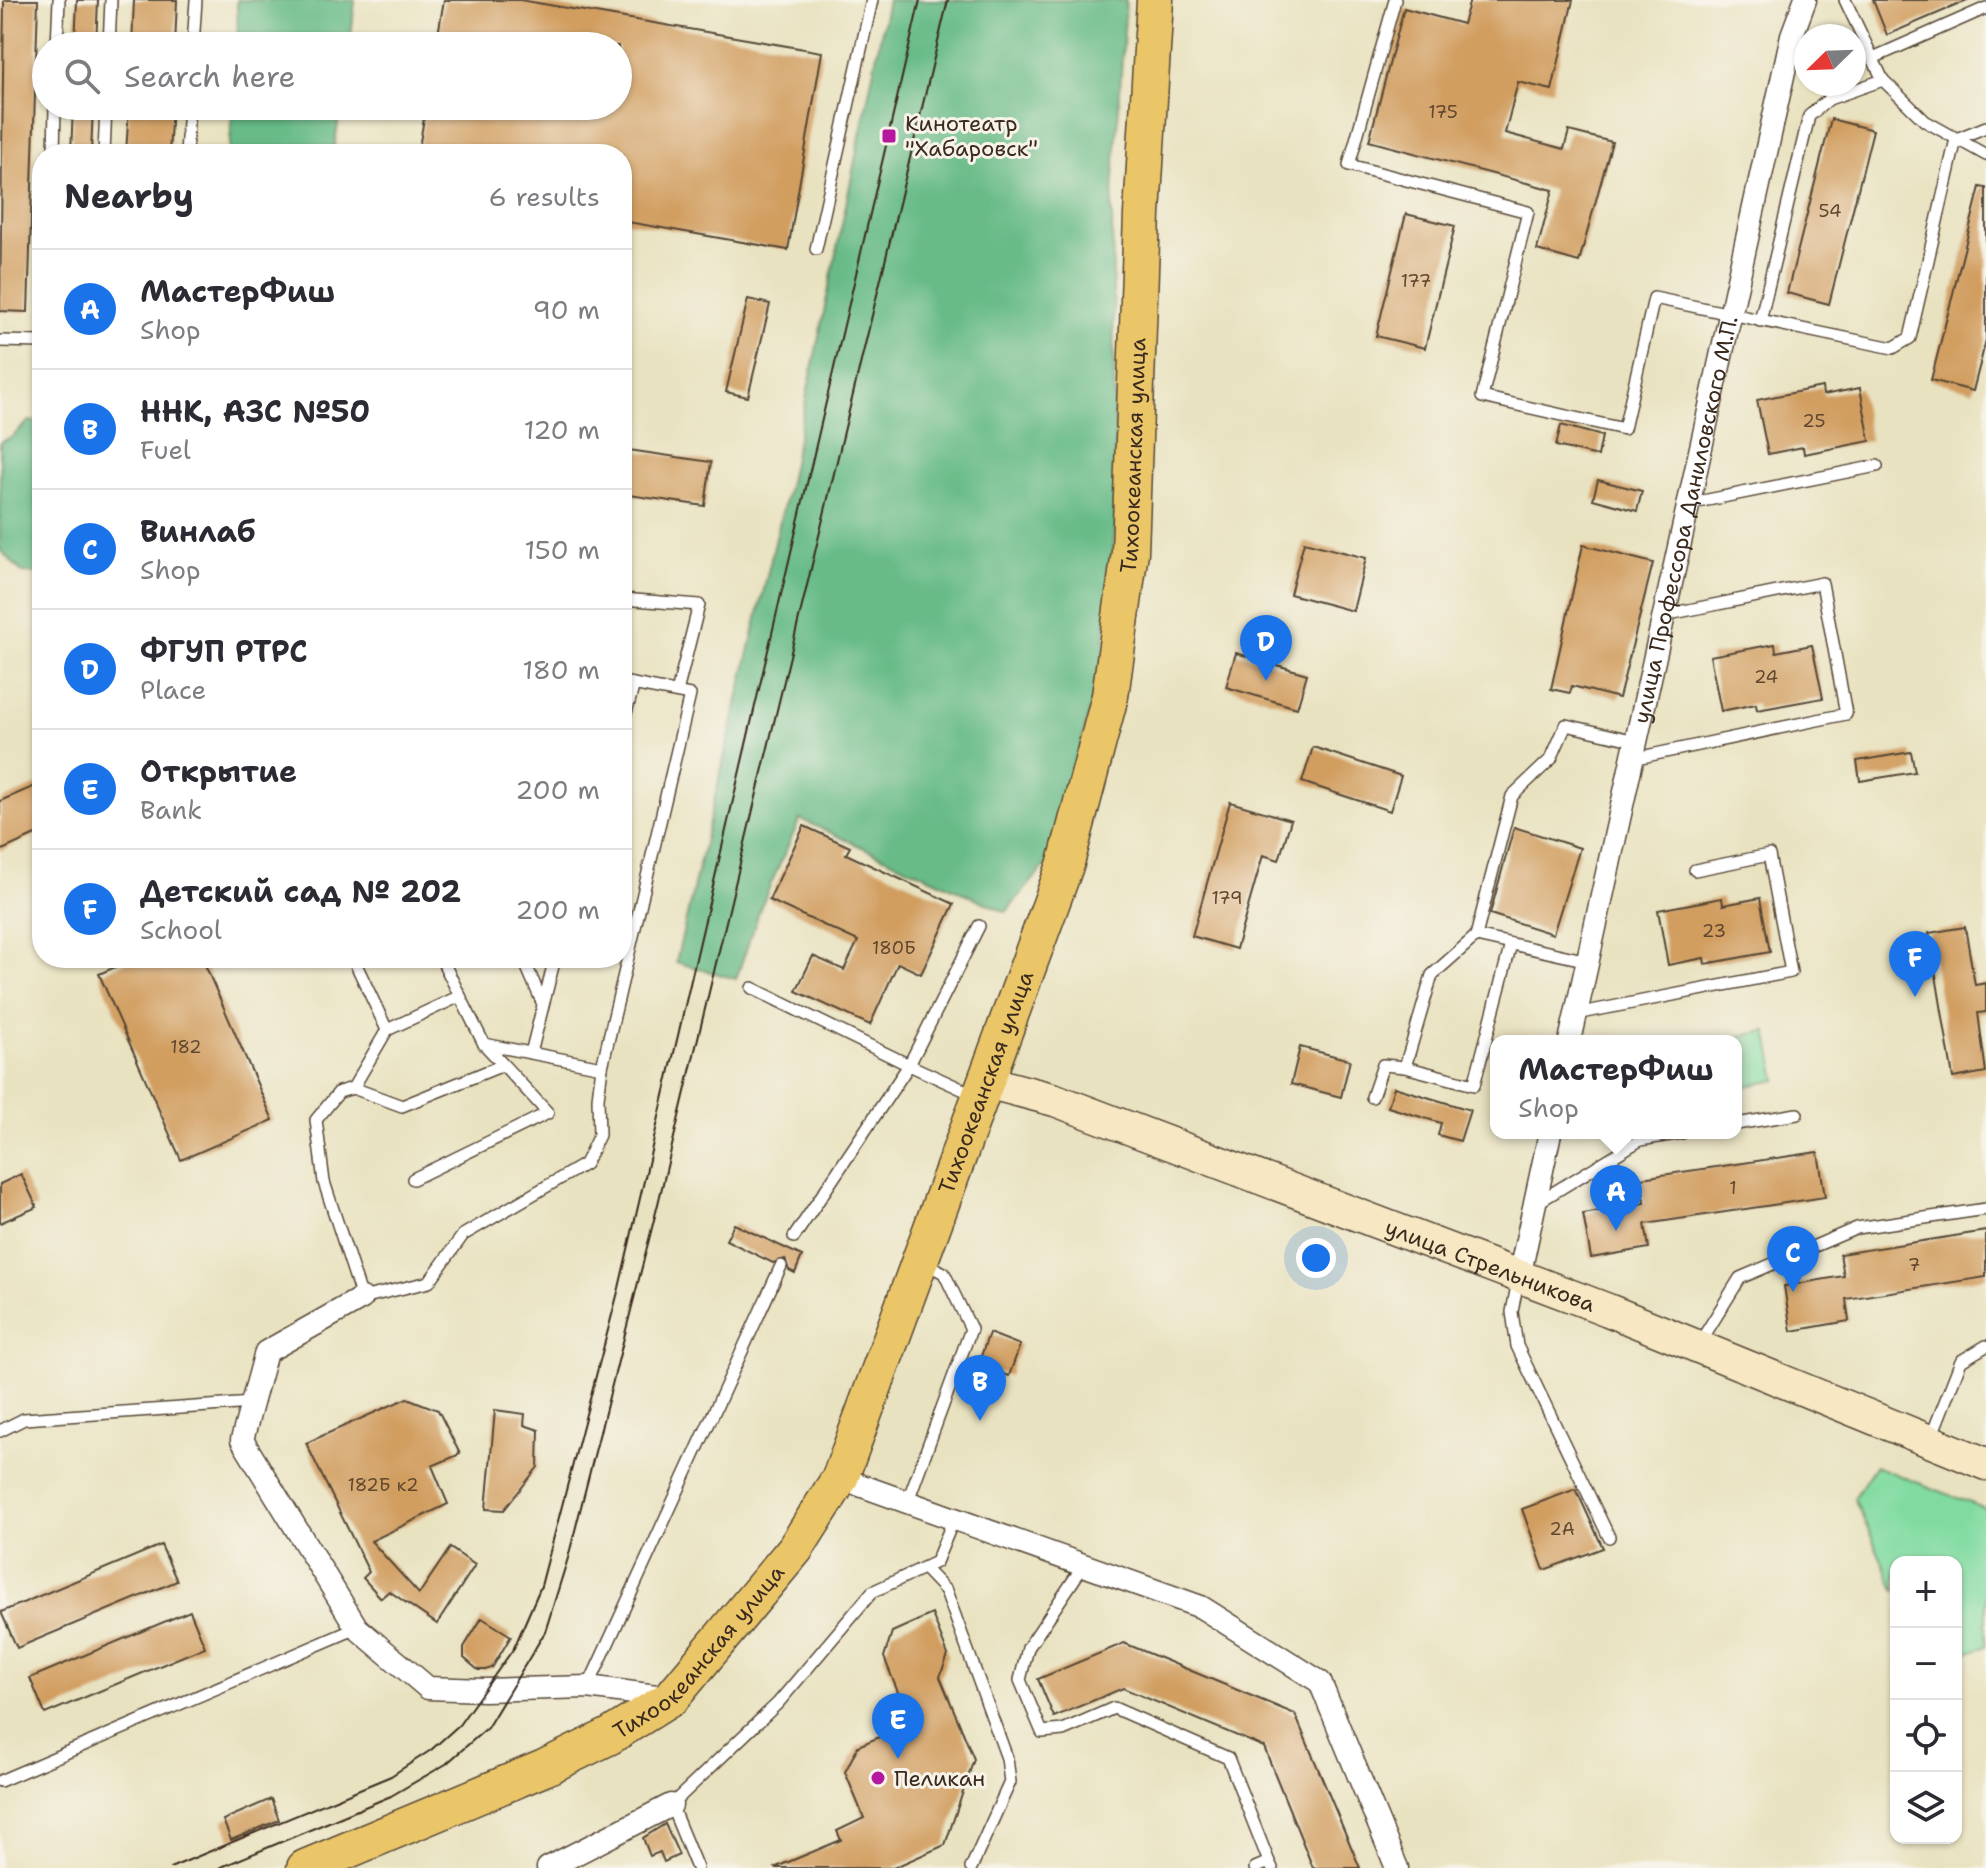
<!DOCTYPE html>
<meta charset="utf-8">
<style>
body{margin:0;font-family:"Shantell Sans",sans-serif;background:#f7f7f7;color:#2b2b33}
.controls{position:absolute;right:24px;bottom:24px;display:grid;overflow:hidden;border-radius:16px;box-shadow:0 2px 6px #0004}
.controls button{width:72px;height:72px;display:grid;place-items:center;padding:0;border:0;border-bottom:2px solid #e1e1e2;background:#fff;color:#2b2b33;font:40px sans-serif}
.compass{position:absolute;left:1794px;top:24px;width:72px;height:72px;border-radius:50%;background:#fff;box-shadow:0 2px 6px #0004;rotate:247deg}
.you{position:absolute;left:1316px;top:1258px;width:28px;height:28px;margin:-20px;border:6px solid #fff;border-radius:50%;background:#1a73e8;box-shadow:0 0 0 12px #1a73e833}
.badge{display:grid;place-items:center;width:52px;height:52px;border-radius:50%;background:#1a73e8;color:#fff;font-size:26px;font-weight:700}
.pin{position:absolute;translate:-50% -66px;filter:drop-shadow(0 2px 4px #0008)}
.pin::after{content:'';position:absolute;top:42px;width:28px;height:24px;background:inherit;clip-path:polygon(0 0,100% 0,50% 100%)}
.popup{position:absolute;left:1490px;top:1035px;width:252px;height:104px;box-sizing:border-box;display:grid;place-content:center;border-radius:16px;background:#fff;filter:drop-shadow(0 2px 6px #0005);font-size:26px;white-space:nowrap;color:#7c7c81}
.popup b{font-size:30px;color:#2b2b33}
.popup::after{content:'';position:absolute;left:50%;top:100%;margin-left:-16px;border:16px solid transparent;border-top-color:#fff}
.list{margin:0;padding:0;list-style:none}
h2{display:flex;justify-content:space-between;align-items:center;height:104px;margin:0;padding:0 32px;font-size:34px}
h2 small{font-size:26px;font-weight:400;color:#7c7c81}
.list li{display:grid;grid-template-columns:52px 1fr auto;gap:24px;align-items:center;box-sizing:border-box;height:120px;padding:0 32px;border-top:2px solid #e1e1e2}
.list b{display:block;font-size:30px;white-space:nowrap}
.list p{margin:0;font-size:26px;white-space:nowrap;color:#7c7c81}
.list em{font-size:26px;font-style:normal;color:#7c7c81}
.icon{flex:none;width:44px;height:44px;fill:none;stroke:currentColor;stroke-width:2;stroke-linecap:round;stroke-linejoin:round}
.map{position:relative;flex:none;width:1986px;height:1868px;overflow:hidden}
.search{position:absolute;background:#fff;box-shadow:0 2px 6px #0004;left:32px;top:32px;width:600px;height:88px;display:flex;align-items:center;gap:20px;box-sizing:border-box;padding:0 28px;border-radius:44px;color:#7c7c81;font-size:30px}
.panel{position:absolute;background:#fff;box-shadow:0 2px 6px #0004;left:32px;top:144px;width:600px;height:824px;border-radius:32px}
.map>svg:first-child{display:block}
.green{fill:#81dba1;stroke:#5e8260;stroke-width:2}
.forest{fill:#68bb87;stroke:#527252;stroke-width:2}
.building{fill:#d19e60}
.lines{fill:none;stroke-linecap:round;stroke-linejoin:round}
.lane-casing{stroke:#554636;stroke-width:14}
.street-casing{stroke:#554636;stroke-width:25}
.secondary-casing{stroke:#554636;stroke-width:35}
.primary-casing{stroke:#554636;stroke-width:39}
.lane{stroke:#fff;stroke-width:11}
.street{stroke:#fff;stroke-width:22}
.secondary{stroke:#f7e8c3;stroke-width:32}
.primary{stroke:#ebc669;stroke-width:36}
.tram{stroke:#3b2a1e;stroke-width:2}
.poi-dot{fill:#b5179e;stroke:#f7f3e8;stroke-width:3}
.labels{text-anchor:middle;stroke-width:6;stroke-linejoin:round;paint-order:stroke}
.number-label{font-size:18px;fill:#60472e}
.poi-label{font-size:22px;fill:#3b2a1e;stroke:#f7f3e8;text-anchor:start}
.street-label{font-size:22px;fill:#3b2a1e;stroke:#f7f3e8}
</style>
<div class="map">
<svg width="1986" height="1868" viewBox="0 0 1986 1868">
<rect width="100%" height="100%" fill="#f7f3e8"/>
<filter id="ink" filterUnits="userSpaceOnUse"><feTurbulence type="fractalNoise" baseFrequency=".0125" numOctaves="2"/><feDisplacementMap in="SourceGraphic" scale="16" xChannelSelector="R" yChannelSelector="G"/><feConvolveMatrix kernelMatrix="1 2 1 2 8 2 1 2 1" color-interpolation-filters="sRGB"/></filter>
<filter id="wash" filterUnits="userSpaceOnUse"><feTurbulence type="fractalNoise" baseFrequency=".006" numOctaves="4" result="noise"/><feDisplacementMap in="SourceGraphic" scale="32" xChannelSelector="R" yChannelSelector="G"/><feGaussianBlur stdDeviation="1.8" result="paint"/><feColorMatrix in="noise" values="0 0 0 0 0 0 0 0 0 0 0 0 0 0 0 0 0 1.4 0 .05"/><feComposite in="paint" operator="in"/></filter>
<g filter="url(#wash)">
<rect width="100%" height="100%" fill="#e9e2c0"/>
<!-- green -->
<g class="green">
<path d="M1767,1031l10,49 -41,8v-47h-24z"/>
<path d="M1875,1466l111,43v137l-30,11v-95h-60v30l-42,-94z"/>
</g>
<!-- forest -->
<g class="forest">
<path d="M237,0h118l-5,46h-112z"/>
<path d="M888,0h238l-14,208 4,309 -12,133 -50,205 -48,57 -206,-93 -39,87 -25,73 -60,-17 112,-475z"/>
<path d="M233,106h108l-8,48h-104z"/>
<path d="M29,421l13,2v151l-19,-1 -23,-23v-108l11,-4z"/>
</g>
<g id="blocks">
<!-- building -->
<g class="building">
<path d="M4,0h34l-10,312 -28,-1z"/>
<path d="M77,0h21l-2,46h-21z"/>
<path d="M134,0h43l-2,46h-43z"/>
<path d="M444,0h76l302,52 -34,198 -166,-29v-67h-204l8,-48h192v-60h-182z"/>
<path d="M1470,0h103l-21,90 -34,-8 -13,51 59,16 5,-18 43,11 -33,120 -42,-12 16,-60 -184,-49 35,-133 59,16z"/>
<path d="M1873,0h96l-82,35z"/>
<path d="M73,106h20l-2,48h-20z"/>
<path d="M129,106h43l-3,48h-43z"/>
<path d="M1831,119l42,11 -44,174 -42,-11z"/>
<path d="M1980,187l6,1v152l-13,51 -42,-11z"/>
<path d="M1406,214l49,12 -30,122 -49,-12z"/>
<path d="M748,299l22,5 -22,93 -22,-5z"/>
<path d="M1822,387l1,8 37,-7 10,53 -66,13 -1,-7 -35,7 -11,-54z"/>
<path d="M1561,425l41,11 -4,20 -42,-10z"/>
<path d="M622,449l89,13 -6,44 -83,-12z"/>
<path d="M1598,480l44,11 -5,20 -44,-12z"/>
<path d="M1304,542l62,16 -13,53 -63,-17z"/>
<path d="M1583,545l70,18 -34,135 -47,-12 -2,7 -19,-4z"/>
<path d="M1775,644l1,8 36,-7 11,53 -66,12 -1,-6 -35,7 -11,-55z"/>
<path d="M1236,653l71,21 -10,34 -71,-21z"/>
<path d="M1313,747l88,29 -11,35 -88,-29z"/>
<path d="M1911,752l4,20 -55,9 -3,-20z"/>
<path d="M42,783v49l-42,19v-50z"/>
<path d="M1230,802l61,18 -12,40 -16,-5 -27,94 -44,-13z"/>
<path d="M804,826l46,21 -4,7 108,50 -33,70 -23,-11 -28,62 -74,-34 17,-35 31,14 14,-29 -89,-41z"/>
<path d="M1514,827l66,21 -27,86 -63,-20z"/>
<path d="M1722,898l1,7 37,-7 10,54 -65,12 -1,-6 -36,7 -10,-55z"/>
<path d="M1965,927l10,58 11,-2v29l-8,1 8,59 -33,6 -24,-145z"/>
<path d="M136,958h66l71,162 -92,40 -82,-186z"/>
<path d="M1300,1047l50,13 -9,37 -50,-13z"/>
<path d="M1394,1087l76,23 -10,31 -22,-6 3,-12 -53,-16z"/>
<path d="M1818,1152l7,45 -180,27 4,24 -58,10 -8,-44 62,-11 -4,-25z"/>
<path d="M21,1174l16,33 -37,16v-39z"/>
<path d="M734,1224l68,32 -7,17 -6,-3 -4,-11 -12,4 -47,-23z"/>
<path d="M1986,1231v46l-140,22 3,22 -58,10 -7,-45 60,-10 -4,-22z"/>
<path d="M989,1333l31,12 -11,31 -31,-11z"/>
<path d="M407,1398l31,12 22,44 -28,12 16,38 -77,37 48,53 31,-46 25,17 -38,59 -48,-33 -8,7 -18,-20 6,-6 -63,-129z"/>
<path d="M495,1410l30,4 -1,11 15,5 -1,37 -34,43 -18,-1z"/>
<path d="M1576,1489l27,59 -59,22 -22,-61z"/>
<path d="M161,1545l16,36 -160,67 -16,-36z"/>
<path d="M190,1611l15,36 -160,67 -15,-36z"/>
<path d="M932,1614l16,41 -8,22 34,82 -29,86 -52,23h-119l67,-28 -4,-9 27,-13 -19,-46 13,-26 43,-18 -12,-29 10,-4 -15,-38 8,-25z"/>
<path d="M482,1618l29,18 -19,32 -7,2h-7l-14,-12v-11z"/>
<path d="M1124,1643l171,71 65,154h-47l-49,-121 -141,-59 -69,29 -16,-38z"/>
<path d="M271,1799l8,21 -48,20 -8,-20z"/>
<path d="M665,1824l14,31 -15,7 -4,-10 -10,4 -7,-18z"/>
</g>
</g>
</g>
<g filter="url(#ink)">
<use href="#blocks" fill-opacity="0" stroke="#554636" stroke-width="2"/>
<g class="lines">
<defs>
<g id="lane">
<path d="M1395,0l-46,165 179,47 -46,185 142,32 30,-131 239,50 17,-10 46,-199 30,-12"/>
<path d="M1845,0l38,80 42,41 61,34"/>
<path d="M57,46l2,-46"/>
<path d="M109,46l2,-46"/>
<path d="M193,46l3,-46"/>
<path d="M1873,58l113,-50"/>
<path d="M54,154l1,-48"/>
<path d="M104,154l2,-48"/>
<path d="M186,154l3,-48"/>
<path d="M816,249l56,-249"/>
<path d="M1760,321l49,-205 20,-17 54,-19"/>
<path d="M0,341l42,1"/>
<path d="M1688,504l189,-38"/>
<path d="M622,599l77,6 -22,87"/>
<path d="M622,727l12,-43"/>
<path d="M1632,759l214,-45 -24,-131 -158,32"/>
<path d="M1476,936l36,-140 39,-37 15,-34 70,16"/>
<path d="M353,958l34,72 73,-34"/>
<path d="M441,958l43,86 118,23 88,-372 -68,-13"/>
<path d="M523,958l19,44"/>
<path d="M752,988l157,77 70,-139"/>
<path d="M1576,1014l215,-42 -22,-117 -74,15"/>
<path d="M387,1030l-34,58 49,18 101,-41"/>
<path d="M531,1053l24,-95"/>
<path d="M1405,1067l69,18 37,-141"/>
<path d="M353,1088l-14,4 -23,28 8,62 38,116 67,-16 34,-47 122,-71 14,-29 -1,-37 4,-31"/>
<path d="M1372,1097l11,-32 22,2 27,-92 44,-39 112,25"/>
<path d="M1736,1124l61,-10"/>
<path d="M413,1179l135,-66 -64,-69"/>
<path d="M1535,1204l105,-64 42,-7"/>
<path d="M794,1237l115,-172 68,31"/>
<path d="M1518,1280l-6,32 5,34 92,191"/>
<path d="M1699,1344l41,-66 117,-50 129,-19"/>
<path d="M0,1431l24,-12 228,-16"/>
<path d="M1930,1440l31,-79 25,-15"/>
<path d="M907,1503l64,-174 -27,-56 -21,-11"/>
<path d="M1083,1566l-55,82 -8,32 22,52 21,-2 51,-22 114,50 41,104"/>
<path d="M924,1568l22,23 61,167 3,24 -39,86"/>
<path d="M588,1687l193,-421"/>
<path d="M0,1781l357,-153"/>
<path d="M697,1868l-26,-63 107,-102 94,-111 64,-30 17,-41"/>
<path d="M1255,1868l14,-6 3,6"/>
</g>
<g id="street">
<path id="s1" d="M1570,1041l222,-1006 13,-35"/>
<path d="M1519,1277l31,-144"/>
<path d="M362,1298l-96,54 -24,88 115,188 71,60 56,2 104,-3 83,11"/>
<path d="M840,1478l361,129 119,75 77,186"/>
<path d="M548,1868l123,-63"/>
</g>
<g id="secondary">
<path id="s2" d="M987,1082l68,18 553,210 378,154"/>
</g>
<g id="primary">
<path id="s3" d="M305,1868l239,-100 66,-32 61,-38 124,-149 45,-71 226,-615 44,-167 20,-144 12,-338 13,-214"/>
</g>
</defs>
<!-- lane casing -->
<use href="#lane" class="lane-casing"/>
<!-- street casing -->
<use href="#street" class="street-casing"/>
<!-- secondary casing -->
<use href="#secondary" class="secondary-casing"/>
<!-- primary casing -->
<use href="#primary" class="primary-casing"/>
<!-- lane -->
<use href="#lane" class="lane"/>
<!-- street -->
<use href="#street" class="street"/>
<!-- secondary -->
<use href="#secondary" class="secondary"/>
<!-- primary -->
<use href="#primary" class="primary"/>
<!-- tram -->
<g class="tram">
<path d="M170,1868l221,-92 40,-26 28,-25 55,-77 27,-62 78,-298 301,-1288"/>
<path d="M219,1868l172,-72 55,-32 41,-36 58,-96 23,-74 90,-354 290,-1204"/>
</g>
</g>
</g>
<!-- markers -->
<g class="poi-dot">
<rect x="881" y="128" width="16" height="16" rx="4"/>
<circle cx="878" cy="1778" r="8"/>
</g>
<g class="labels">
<!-- number labels -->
<g class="number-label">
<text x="1443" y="118">175</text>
<text x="1830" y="217">54</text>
<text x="1416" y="287">177</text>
<text x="1814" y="427">25</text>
<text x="1766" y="683">24</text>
<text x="1227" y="904">179</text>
<text x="1714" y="937">23</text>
<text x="894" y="954">180Б</text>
<text x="186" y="1053">182</text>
<text x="1733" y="1194">1</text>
<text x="1914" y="1271">7</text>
<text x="383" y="1491">182Б к2</text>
<text x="1562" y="1535">2А</text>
</g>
<!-- poi labels -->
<g class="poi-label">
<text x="905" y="131">Кинотеатр<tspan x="905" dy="25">"Хабаровск"</tspan></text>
<text x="894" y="1786">Пеликан</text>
</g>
<!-- street labels -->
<g class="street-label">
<text dy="8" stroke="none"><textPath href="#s3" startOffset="1752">Тихоокеанская улица</textPath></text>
<text dy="8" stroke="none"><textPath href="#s1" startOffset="534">улица Профессора Даниловского М.П.</textPath></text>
<text dy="8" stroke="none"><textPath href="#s3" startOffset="1104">Тихоокеанская улица</textPath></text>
<text dy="8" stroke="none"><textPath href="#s2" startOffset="536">улица Стрельникова</textPath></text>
<text dy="8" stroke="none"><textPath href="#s3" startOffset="456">Тихоокеанская улица</textPath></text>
</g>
</g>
</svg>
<div class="controls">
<button>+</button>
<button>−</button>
<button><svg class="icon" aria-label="locate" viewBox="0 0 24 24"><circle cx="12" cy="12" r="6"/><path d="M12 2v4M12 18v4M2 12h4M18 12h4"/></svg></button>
<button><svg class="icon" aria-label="layers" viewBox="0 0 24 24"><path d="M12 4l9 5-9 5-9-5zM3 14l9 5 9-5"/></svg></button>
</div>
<svg class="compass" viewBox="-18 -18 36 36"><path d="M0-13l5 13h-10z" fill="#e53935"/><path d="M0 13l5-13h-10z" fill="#7c7c81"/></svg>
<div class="you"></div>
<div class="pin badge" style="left:1616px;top:1231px">A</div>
<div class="popup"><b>МастерФиш</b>Shop</div>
<div class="pin badge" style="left:980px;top:1421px">B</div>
<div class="pin badge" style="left:1793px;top:1292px">C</div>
<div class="pin badge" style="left:1266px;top:681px">D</div>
<div class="pin badge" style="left:898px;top:1759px">E</div>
<div class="pin badge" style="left:1915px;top:997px">F</div>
<div class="search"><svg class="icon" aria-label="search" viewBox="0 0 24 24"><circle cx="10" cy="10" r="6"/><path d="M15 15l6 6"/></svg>Search here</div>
<section class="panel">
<h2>Nearby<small>6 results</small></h2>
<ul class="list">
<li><span class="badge">A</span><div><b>МастерФиш</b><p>Shop</p></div><em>90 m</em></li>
<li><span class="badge">B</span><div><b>ННК, АЗС №50</b><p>Fuel</p></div><em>120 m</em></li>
<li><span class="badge">C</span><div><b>Винлаб</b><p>Shop</p></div><em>150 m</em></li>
<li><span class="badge">D</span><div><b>ФГУП РТРС</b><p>Place</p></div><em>180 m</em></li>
<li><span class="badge">E</span><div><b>Открытие</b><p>Bank</p></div><em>200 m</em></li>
<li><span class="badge">F</span><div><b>Детский сад № 202</b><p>School</p></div><em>200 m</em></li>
</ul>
</section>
</div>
